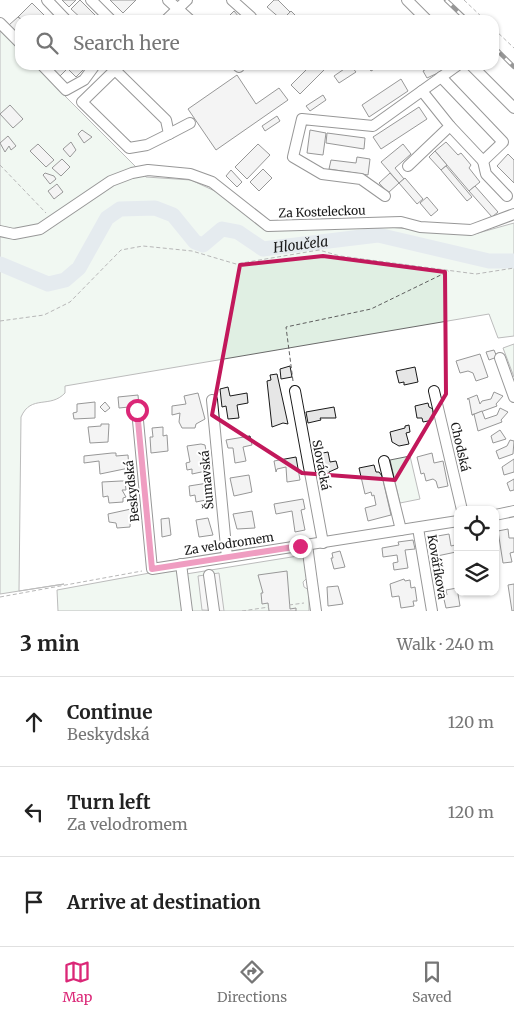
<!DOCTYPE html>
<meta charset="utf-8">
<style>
body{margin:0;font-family:Merriweather,serif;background:#f6f6f6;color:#222}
.controls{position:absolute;right:15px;bottom:15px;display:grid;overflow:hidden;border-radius:10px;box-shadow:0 1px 4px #0004}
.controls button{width:45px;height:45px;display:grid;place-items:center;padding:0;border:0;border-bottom:1px solid #e0e0e0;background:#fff;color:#222;font:25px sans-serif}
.stop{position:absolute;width:15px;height:15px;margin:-11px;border:4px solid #db2777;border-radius:50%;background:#fff}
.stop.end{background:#db2777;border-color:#fff;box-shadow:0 1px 5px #0008}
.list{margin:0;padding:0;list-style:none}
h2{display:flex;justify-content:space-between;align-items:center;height:65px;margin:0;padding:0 20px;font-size:21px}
h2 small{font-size:16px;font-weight:400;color:#767676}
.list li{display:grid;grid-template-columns:32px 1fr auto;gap:15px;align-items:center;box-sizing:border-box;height:90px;padding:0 20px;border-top:1px solid #e0e0e0}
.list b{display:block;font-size:19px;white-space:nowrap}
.list p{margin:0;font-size:16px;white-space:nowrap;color:#767676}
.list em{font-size:16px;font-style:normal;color:#767676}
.icon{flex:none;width:28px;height:28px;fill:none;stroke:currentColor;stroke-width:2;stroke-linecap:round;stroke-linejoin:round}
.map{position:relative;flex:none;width:514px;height:611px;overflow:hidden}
.search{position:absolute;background:#fff;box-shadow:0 1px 4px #0004;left:15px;right:15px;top:15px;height:55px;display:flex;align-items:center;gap:12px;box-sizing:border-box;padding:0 18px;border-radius:15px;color:#767676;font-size:19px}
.sheet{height:335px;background:#fff}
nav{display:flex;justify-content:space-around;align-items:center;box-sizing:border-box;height:70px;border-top:1px solid #e0e0e0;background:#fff;font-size:14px;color:#767676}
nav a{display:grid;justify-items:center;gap:2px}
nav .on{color:#db2777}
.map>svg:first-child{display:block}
.green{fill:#e0efe3;stroke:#6a6a6a}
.parking{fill:#ededed;stroke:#6a6a6a}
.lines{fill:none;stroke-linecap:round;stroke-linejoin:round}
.river{stroke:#c6d2dc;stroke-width:15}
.building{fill:#e6e6e6;stroke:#1a1a1a}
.minor-casing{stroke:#1a1a1a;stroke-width:12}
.path{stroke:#5f5f5f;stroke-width:1;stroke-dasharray:4 2.5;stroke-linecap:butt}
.minor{stroke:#fff;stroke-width:10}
.rail-casing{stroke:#1a1a1a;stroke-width:4.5}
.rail{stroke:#fff;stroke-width:2.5;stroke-dasharray:8;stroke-linecap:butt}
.route{stroke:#db2777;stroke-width:6}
.marked{fill:none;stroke:#c2185b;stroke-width:4;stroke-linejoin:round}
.labels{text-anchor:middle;stroke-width:4;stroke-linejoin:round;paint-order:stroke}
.street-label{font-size:12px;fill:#1a1a1a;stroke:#fff}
.water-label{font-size:14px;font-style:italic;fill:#1a1a1a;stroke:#fff}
</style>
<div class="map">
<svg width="514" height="611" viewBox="0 0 514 611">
<rect width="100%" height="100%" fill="#fff"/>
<!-- green -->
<g class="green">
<path d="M0,30l20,20v15h14l112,112 45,3 39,18 35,32 114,-4 92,9 43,-12v113l-16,2 -9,-24 -424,72v7c-15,16 -34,1 -44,24l-2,174 45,-7 -64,10z"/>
<path d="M514,344v33l-11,-29z"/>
<path d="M410,456l10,43 -20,4 -10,-43z"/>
<path d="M304,555l3,23 -4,4 1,5 5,3v21h-85l-15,-3 -2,3h-16l-5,-37z"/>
<path d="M177,568l5,43h-124l-1,-21z"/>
</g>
<!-- parking -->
<path class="parking" d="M219,573l5,38 -22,-1 -4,-34z"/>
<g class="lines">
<!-- river -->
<path class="river" id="s1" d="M0,264l48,20 17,-4 14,-12 28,-50 13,-9 35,-1 18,7 22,27 8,3 19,-16 16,3 25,17 115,-14 111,26h25"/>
</g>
<!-- building -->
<g class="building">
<path d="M62,0h14l-7,7z"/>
<path d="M80,0l20,20h-17l-12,-11z"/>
<path d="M110,0h26l-13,13z"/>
<path d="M274,0h4l12,12 -8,8 -15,-13z"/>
<path d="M32,3l17,17h-27l-4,-3z"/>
<path d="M234,11l5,6 -3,3 -7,-4z"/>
<path d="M291,11l9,9h-18z"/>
<path d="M18,17l4,3h-2v16l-11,-11z"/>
<path d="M49,65h19l1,2 -9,9z"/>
<path d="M71,65h17l-12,12 -9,-9z"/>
<path d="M311,65h10l4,4 -25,25 -9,-9z"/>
<path d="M350,65l6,7 -17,11 -5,-7z"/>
<path d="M367,65h14l-10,6z"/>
<path d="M433,65h3l6,6 -15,7 -4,-7z"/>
<path d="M237,75l19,29 23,-16 9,12 -72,50 -28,-41z"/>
<path d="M401,79l7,12 -39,26 -7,-12z"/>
<path d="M323,95l3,5 -16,11 -4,-5z"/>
<path d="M10,105l13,14 -10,9 -13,-14z"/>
<path d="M419,107l8,12 -46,30 -8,-12z"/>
<path d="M277,116l3,5 -15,10 -3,-5z"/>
<path d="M82,130l10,7 -8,6 -6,-9z"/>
<path d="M310,130l16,3 -3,22 -16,-2z"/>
<path d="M327,133l38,5 -1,11 -38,-6z"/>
<path d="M8,136l8,10 -5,4 -2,-4 -4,6 -5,-9z"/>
<path d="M71,142l5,8 -6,7 -7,-8z"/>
<path d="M446,142l12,13 3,-2 10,12 -2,3 11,14 -11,9 -34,-40z"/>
<path d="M38,144l16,16 -8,7 -16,-16z"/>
<path d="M258,144l12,11 -23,24 -12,-12z"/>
<path d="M403,144l8,10 -16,14 9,11 -5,4 -18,-21z"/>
<path d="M435,151l12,14 -6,5 -12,-13z"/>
<path d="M508,154l6,6v23l-17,-17z"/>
<path d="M357,157l13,2 -2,16 -39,-6 2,-9 25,3z"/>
<path d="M62,159l8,8 -9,9 -9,-8z"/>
<path d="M446,166l26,31 -5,4 -26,-31z"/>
<path d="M263,169l9,9 -13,13 -9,-9z"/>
<path d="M231,170l11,12 -5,5 -11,-11z"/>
<path d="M45,173l9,3 2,3 -6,5 -7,-9z"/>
<path d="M390,173l9,10 -11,10 -9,-10z"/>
<path d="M405,178l18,21 -6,5 -18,-21z"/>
<path d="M57,184l6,8 -9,7 -6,-8z"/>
<path d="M475,186l23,26 -6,5 -23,-26z"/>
<path d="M427,197l11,13 -7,6 -11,-13z"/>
<path d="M494,350l3,7 -8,3 -3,-8z"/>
<path d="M480,354l8,23 -12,4 -3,-8 -5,-2 -8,2 -4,-12z"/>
<path d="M290,366l2,11 -11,2 -1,-10z"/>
<path d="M415,367l3,15 -14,3v-3l-5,1 -3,-12z"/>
<path d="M277,374l11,50 -5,-1 -11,4 -5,-46 4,-1 -1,-5z"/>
<path d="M228,387l2,9 17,-3 1,10 -11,2 2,13 -11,1 -2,-13 -4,1 -2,-18z"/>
<path d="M494,392l9,4 -7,8 1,2 -25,9 -3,-16h-2l10,-4 3,9 2,-3 9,-2z"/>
<path d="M198,393l7,26 -9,5 -1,4h-13l-3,-6 1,-9 -8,2v-9l14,-2 -2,-8z"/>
<path d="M138,395l1,11 -20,2 -1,-11z"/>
<path d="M95,402v16l-21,1 -1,-6 4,-1v-8z"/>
<path d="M105,402l5,6 -5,4 -5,-5z"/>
<path d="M428,403l1,4 4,2v11l-10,2 -1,-4h-5l-2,-12z"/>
<path d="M334,407l2,11h-16l1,2 -13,3 -2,-11z"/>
<path d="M500,408l8,4 -7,8 1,2 -24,9 -4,-17 -2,1 10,-4 3,8 12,-4z"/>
<path d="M101,424h8l-1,18 -18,1 -2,-16 13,-1z"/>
<path d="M409,425l1,7 -4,1 3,11 -10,2 -7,-4 -2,-10 15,-4v-2z"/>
<path d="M163,427v9l4,-1 1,16 -17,2 -1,-16h3l-1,-9z"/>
<path d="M500,430l6,9 -13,4 -2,-7z"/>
<path d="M250,436l2,9 -9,2 3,14 -11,2 -2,-15h-5l-2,-8z"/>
<path d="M510,440l4,1 -1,13 -14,5 -3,-8 11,-5z"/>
<path d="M201,444l4,1 2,11 -3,1 2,14 -14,3v-5l-5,1 -1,-7 4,-1 -3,-16z"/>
<path d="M328,452l2,10 6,-1 2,7 -9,4 1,7 -8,1 -4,-26z"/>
<path d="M112,453h4v3l12,-1 1,13 -29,6 -1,-13 -15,2v-7z"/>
<path d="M432,453l2,10 9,-2 5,25 -10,2 -2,-7 -3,-2 -7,2 -2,-8 -3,1 -4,-17z"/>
<path d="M296,457l4,23 -13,2 -1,-15 -9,2 -1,3 -2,-11z"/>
<path d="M514,459v13l-10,3 -2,-8z"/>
<path d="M374,465l2,7h3l3,4 9,39 -23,6 -3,-13 11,-3 -2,-10 -2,1 -1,-4 -6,2 -6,-26z"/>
<path d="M249,475l3,17 -18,4 -4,-18z"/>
<path d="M514,479v11l-4,1 -3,-8z"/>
<path d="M121,481h4l1,9h-4l4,7 -3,1v4l-14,1 -1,-7 -5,1 -1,-15z"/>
<path d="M208,483l2,10 -5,1 1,6 -10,2 -1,-7 -5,1 -1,-10z"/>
<path d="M303,499l2,10 -4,1 4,20 -10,2 -3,-21 -16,3 -2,-10z"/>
<path d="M131,509l-1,18 -13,1 -1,-5 -7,-1 -1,-8z"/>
<path d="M252,511l3,17 -18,1 -4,-15z"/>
<path d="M169,518l2,17 -9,2 -1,-18z"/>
<path d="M208,518l5,17 -14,2 -3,-17z"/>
<path d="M508,529l1,9h5v14l-4,1 2,9 -9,1 -5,-32z"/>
<path d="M449,534l2,12 4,-1 1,7 -19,4 -5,-19z"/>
<path d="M413,540l2,9 -10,1 3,18 -14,2 -1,-7 5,-1 -1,-7 -14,2 -1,-9 17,-3 -1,-3z"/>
<path d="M340,551l5,16 -11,2 -3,-11h2l-1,-5z"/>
<path d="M287,571l3,38 6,-1v3h-27l-1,-8 -6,1 -1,-11h2l-5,-18z"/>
<path d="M404,579l1,2 5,-1 1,8 4,-1 2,14h-4l1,5 -13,2 -2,-12 -7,1 -2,-13z"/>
<path d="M514,584v27h-2l-4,-26z"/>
<path d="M338,586l5,18 -15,2 -1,-19z"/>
<path d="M457,588l3,18 -14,2 -3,-13h4l-1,-5z"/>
</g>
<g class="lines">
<defs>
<g id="minor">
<path d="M47,0l19,20"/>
<path d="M91,0l20,20"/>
<path d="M168,0l22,20"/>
<path d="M232,0l19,17v3"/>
<path d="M407,0l20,20"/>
<path d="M166,20l21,-20"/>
<path d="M0,23l20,20"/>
<path d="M42,65l24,25 18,-10 11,-15"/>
<path d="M237,65l2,2"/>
<path d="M471,65l43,43"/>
<path d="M115,70l51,50 3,14 -22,11 -18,3 -47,-46 38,-37"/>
<path d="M441,77l62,65 -20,19 -33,-35"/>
<path d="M169,134l21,-11"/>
<path d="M483,161l3,13 21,22"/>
<path d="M408,166l42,-40 -28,-35"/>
<path d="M385,196l-24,-17 -39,-5 -29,-17 9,-38 71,7 85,-61"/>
<path d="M0,231l14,3 26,-5 71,-48 21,-8 16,-3 42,4 22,8 56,44 133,-4 19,5 51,3 43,-16"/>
<path d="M500,358l14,39"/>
<path d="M295,391l28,152"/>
<path d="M434,391l28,119"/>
<path d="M212,400l15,157"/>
<path d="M137,410l15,159 306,-48"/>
<path d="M384,461l17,69"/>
<path d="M495,515l19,-4"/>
<path d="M418,528l14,83"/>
<path d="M307,545l9,66"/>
<path d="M181,564l6,47"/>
<path d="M209,575l5,36"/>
</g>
</defs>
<!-- minor casing -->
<use href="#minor" class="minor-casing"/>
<!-- path -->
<g class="path">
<path d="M464,0l21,20"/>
<path d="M494,29l20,19"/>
<path d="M0,165l46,48"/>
<path d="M0,321l44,-6 26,-13 51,-52 22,-4 49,5 44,13 83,-14 21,6 136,18 38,-6"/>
<path d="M293,381l-7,-54 85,-18 78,-38"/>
<path d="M0,597l142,-26"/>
<path d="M289,605l15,-2"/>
<path d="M242,611l27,-4"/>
</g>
<!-- minor -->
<use href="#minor" class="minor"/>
<defs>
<g id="rail">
<path d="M446,0l21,20"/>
<path d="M494,47l20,20"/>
</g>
</defs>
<!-- rail casing -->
<use href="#rail" class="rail-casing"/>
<!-- rail -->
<use href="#rail" class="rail"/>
</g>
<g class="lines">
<!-- route -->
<path class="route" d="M137,410l15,159 148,-23"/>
</g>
<!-- marked area -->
<path d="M0 0H514V611H0ZM323,256l122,16 1,122 -51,86 -93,-7 -90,-58 28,-150z" fill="#fff" fill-opacity=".55" fill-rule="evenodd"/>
<path class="marked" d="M323,256l122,16 1,122 -51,86 -93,-7 -90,-58 28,-150z"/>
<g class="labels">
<!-- street labels -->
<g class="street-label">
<text transform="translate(322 212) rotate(-2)" y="4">Za Kosteleckou</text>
<text transform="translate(460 447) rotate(77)" y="4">Chodská</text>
<text transform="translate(321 465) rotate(79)" y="4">Slovácká</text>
<text transform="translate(207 480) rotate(-95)" y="4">Šumavská</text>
<text transform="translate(132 491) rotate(-96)" y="4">Beskydská</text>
<text transform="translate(229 544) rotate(-9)" y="4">Za velodromem</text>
<text transform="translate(437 567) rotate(80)" y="4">Kováříkova</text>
</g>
<!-- water labels -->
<g class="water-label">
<text dy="5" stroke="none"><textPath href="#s1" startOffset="368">Hloučela</textPath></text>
</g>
</g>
</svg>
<div class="controls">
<button><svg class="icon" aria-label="locate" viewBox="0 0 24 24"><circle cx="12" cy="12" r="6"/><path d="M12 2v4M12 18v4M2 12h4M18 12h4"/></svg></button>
<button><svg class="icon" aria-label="layers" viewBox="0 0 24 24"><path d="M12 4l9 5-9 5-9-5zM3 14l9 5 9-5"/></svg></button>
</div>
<div class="stop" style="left:137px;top:410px"></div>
<div class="stop end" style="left:300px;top:546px"></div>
<div class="search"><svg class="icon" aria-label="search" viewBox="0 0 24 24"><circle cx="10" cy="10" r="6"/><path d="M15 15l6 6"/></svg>Search here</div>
</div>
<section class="sheet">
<h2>3 min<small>Walk · 240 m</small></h2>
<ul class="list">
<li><svg class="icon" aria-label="ahead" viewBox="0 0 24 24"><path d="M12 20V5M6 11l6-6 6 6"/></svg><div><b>Continue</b><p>Beskydská</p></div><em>120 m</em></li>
<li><svg class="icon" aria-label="left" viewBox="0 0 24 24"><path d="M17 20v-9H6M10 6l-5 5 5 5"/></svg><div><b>Turn left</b><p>Za velodromem</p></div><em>120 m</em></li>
<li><svg class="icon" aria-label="arrive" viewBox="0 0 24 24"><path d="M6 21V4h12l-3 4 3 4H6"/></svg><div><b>Arrive at destination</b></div></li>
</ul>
</section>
<nav>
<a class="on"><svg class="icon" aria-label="map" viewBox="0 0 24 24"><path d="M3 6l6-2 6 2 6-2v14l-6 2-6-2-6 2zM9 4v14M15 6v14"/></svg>Map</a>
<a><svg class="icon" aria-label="directions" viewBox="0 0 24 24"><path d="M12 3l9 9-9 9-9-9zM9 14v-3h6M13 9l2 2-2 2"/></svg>Directions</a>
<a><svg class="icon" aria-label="saved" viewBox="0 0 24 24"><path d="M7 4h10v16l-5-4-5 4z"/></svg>Saved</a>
</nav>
